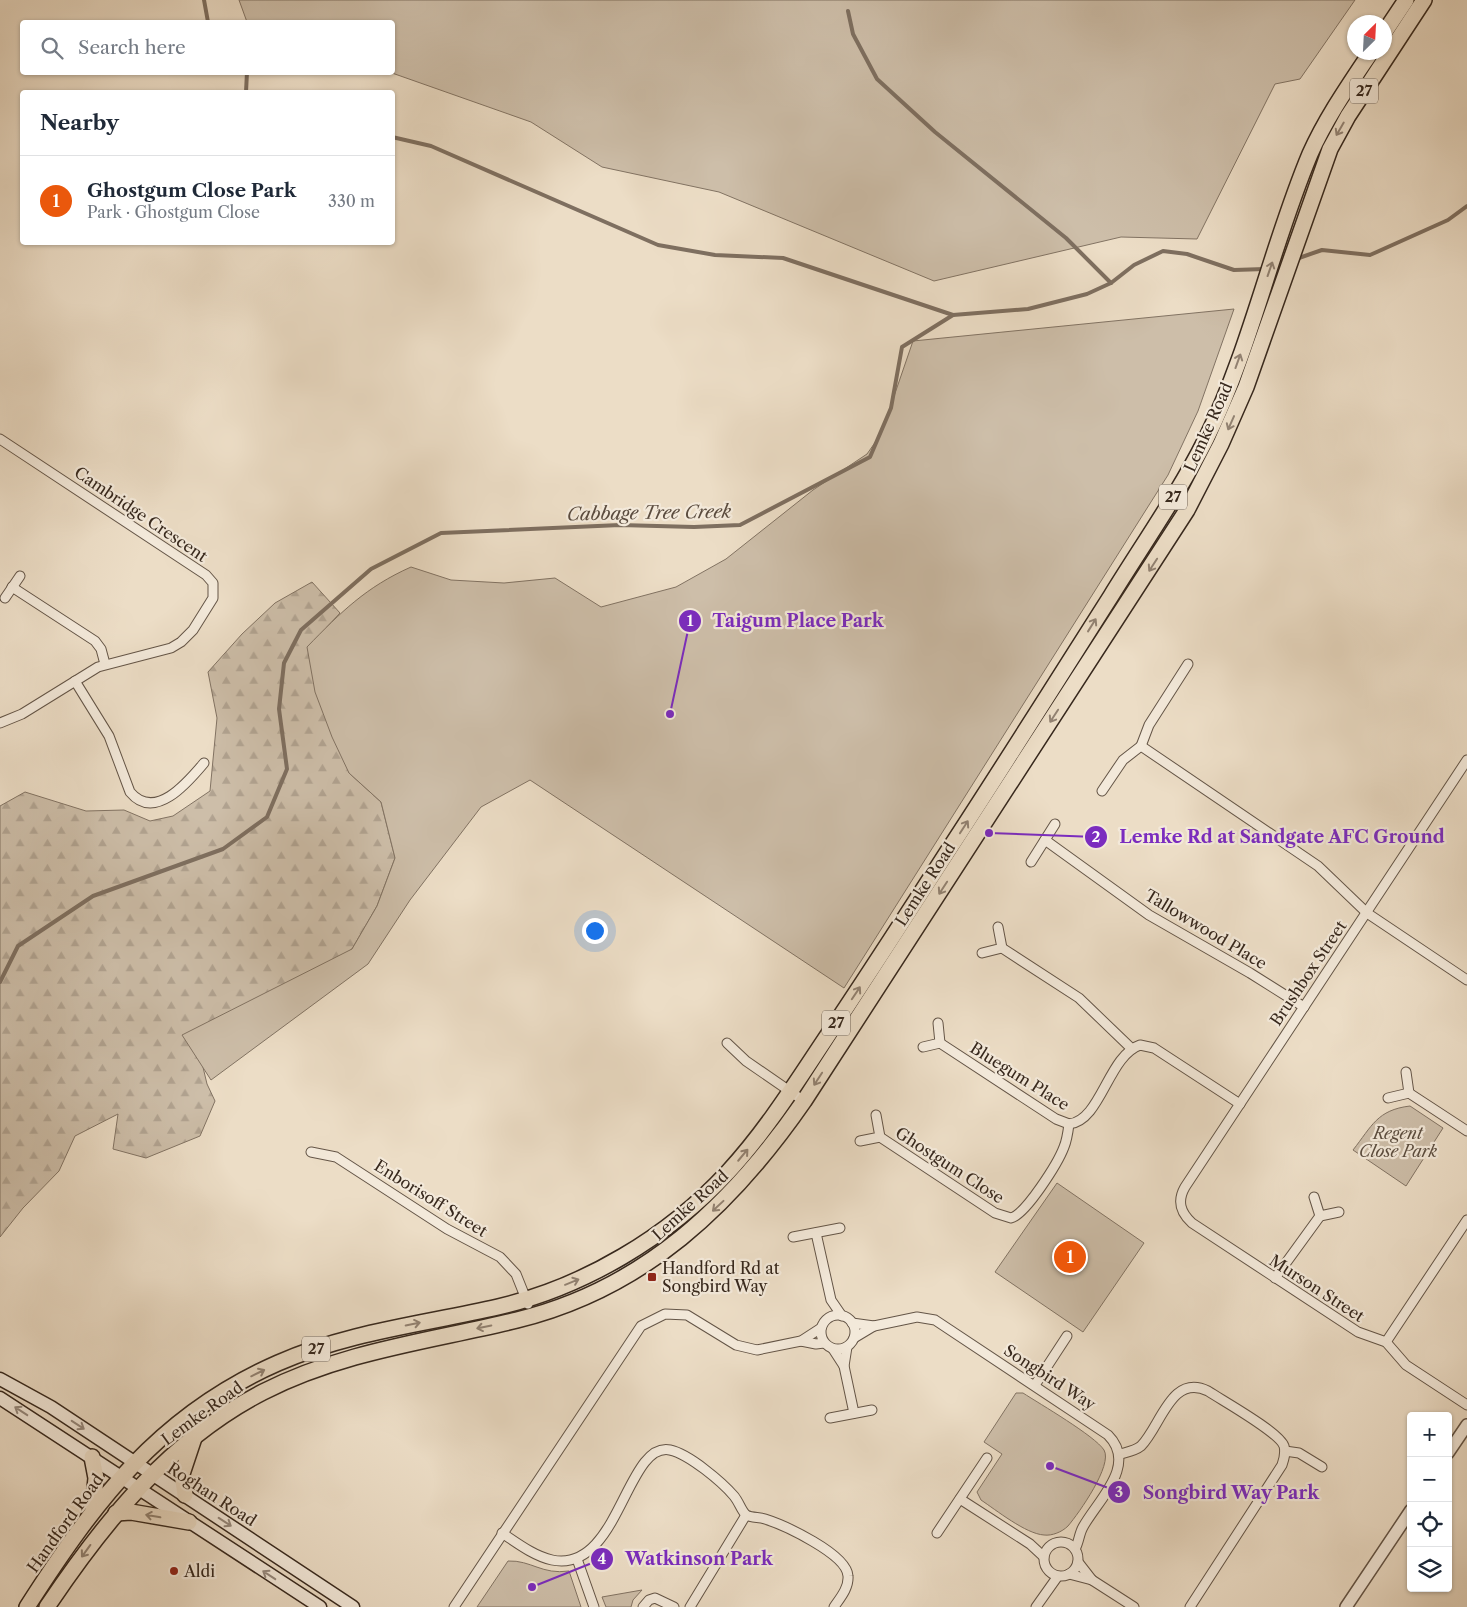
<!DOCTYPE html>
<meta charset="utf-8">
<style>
body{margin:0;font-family:"Libre Caslon Text",serif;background:#f6f6f7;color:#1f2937}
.controls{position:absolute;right:15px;bottom:15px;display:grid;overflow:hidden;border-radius:5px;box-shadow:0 1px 4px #0004}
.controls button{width:45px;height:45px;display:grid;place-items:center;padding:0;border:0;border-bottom:1px solid #e0e1e3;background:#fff;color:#1f2937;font:25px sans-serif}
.compass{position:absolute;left:1347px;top:15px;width:45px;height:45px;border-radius:50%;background:#fff;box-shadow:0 1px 4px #0004;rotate:24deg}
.you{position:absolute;left:594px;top:930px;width:18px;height:18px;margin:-12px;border:4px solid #fff;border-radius:50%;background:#1a73e8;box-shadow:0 0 0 8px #1a73e833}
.badge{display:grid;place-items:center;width:32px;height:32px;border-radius:50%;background:#ea580c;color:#fff;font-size:16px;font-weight:700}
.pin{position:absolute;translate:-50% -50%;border:2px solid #fff;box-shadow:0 1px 5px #0006}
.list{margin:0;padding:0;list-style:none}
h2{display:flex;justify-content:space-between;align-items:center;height:65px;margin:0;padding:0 20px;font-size:21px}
h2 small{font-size:16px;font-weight:400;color:#747a83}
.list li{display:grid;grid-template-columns:32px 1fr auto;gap:15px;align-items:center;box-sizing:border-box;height:90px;padding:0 20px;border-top:1px solid #e0e1e3}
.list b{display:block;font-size:19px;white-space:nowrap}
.list p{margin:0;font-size:16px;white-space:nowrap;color:#747a83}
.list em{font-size:16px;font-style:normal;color:#747a83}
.icon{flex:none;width:28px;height:28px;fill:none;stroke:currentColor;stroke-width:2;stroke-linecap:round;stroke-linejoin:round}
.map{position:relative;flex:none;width:1467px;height:1607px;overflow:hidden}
.search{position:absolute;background:#fff;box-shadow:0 1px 4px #0004;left:20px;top:20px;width:375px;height:55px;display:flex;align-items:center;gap:12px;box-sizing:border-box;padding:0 18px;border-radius:5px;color:#747a83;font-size:19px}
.panel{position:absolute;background:#fff;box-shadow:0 1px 4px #0004;left:20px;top:90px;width:375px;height:155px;border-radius:5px}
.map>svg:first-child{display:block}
.forest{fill:url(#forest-firs);stroke:#827363}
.green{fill:#cdbea9;stroke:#827363}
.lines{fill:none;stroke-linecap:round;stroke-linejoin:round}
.stream{stroke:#7e6f60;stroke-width:4}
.minor-casing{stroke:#645547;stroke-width:11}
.tertiary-casing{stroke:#645547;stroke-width:14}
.secondary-casing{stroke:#37281d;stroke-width:15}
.primary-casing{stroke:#37281d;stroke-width:18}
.minor{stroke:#f3e9da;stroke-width:9}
.tertiary{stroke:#f3e9da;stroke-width:11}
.secondary{stroke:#f3e9da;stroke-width:12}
.primary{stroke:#ecddc6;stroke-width:15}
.oneway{stroke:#928272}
.oneway2{stroke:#95887c}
.poi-dot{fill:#8f2418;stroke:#f3e9da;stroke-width:2}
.labels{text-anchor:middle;stroke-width:4.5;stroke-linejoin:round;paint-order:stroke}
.shield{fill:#f3e9da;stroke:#6f6256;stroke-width:1}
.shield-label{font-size:15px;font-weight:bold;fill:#37281d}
.street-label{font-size:16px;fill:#37281d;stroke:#f3e9da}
.park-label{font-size:16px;font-style:italic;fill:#5c4e40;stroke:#f3e9da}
.poi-label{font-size:16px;fill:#37281d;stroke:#f3e9da;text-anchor:start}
.water-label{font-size:18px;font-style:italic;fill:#5b4c3f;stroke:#f3e9da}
.leader{fill:none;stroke:#7b2cbf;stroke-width:2}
.callout-dot{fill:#7b2cbf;stroke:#f3e9da;stroke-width:2}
.mark-label{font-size:15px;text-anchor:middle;font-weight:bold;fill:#fff}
.callout-label{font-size:18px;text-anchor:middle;font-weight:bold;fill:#7b2cbf;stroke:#f3e9da;stroke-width:4.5;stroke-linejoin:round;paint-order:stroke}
</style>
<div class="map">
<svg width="1467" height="1607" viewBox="0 0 1467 1607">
<defs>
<pattern id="forest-firs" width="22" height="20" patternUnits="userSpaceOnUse" patternTransform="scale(1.25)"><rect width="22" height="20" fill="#cdbea9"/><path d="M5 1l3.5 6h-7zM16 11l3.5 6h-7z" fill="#b1a391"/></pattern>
</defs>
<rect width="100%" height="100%" fill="#ecddc6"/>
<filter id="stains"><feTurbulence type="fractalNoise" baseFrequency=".004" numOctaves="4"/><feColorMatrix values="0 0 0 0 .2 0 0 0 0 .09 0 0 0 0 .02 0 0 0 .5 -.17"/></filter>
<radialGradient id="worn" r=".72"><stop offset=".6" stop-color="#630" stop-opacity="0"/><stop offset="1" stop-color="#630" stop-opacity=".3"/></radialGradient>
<!-- forest -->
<path class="forest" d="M312,582l28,31 -32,34 41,126 32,29 14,56 -18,48 -25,43 -150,114 5,21 8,17 -15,35 -54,22 -33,-9 5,-35 -43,22 -16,35 -36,37 -23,29v-431l25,-14 61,19 38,-1 26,11 23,-5 37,-25 7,-73 -9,-46 34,-38 33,-31z"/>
<!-- green -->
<g class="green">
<path d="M239,0h1116l-55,79 -25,5 -78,155 -76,-2 -187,44 -215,-89 -117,-25 -71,-45 -139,-49v-51h-145z"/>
<path d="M1234,309l-36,102 -30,64 -324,513 -314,-208 -49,27 -71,93 -42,64 -157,116 -29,-45 170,-86 25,-43 18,-48 -14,-56 -32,-29 -17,-36 -17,-45 -8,-45c34,-35 59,-60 104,-80l40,13 53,3 51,-5 46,29 75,-20 50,-28 87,-69 54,-36 14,-20 32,-93z"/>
<path d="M1410,1106l33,22 -37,58 -53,-36c19,-24 24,-40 57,-44z"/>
<path d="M1057,1183l87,60 -61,89 -88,-60z"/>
<path d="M1016,1393h7c17,11 72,43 81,57 9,15 -25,63 -36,76 -6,6 -16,10 -24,9 -18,-1 -48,-25 -63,-35l-4,-8 25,-38 -18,-12z"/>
<path d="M508,1561c23,-1 34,14 61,10l12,36h-104z"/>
<path d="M642,1590l-9,10 -2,7h-25l-4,-10z"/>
</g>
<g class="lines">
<!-- stream -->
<g class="stream">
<path d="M204,0l4,22"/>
<path d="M848,11l5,23 24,45 58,53 131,106 45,45"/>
<path d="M246,92l1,-20"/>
<path d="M392,137l39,9 227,99 57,10 68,3 170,57"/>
<path d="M1296,259l26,-9 48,5 78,-35 19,-14"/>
<path d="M0,982l18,-36 75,-50 130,-47 44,-32 20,-48 -8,-60 5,-46 17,-33 70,-61 70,-36 179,-8 74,2 46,-2 130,-68 21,-49 11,-61 51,-32 75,-6 59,-15 24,-11 23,-18 29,-14 24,3 47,16 31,-1"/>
</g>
<defs>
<g id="minor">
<path d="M0,439l206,136 7,8v15l-20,32 -12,12 -10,6 -73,19 -76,47 -22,9"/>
<path d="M12,587l83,54 6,8 4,15"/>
<path d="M5,598l15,-22"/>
<path d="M75,681l34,55 21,56c25,30 58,-10 74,-29"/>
<path d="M1141,746l8,-21 39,-61"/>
<path d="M1467,760l-282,427c-8,14 -5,25 7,36l166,109 28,10 20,23 61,40"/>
<path d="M1102,791l21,-31 18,-14 177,120 49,47 100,67"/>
<path d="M1045,840l104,75 101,58 54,34"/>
<path d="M1031,862l24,-38"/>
<path d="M1002,948l77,50 53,51"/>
<path d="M982,953l20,-5 -4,-21"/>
<path d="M727,1043l19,18 58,40"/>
<path d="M940,1043l116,76 13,5c32,-3 39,-68 71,-79l14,3 86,56"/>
<path d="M923,1047l17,-4 -2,-20"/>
<path d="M1409,1093l58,38"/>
<path d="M1388,1098l21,-5 -3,-21"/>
<path d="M880,1137l115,76 16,5c15,-4 47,-55 53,-71 3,-7 4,-15 5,-23"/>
<path d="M860,1141l20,-4 -4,-22"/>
<path d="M311,1152l25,5 111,72 53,28 16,17 12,30"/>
<path d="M1314,1197l6,19 19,-4"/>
<path d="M816,1233l15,67 11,16"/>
<path d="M793,1237l47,-9"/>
<path d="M1275,1278l45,-62"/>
<circle cx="838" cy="1332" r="17"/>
<path d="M852,1323l22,3 43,-9 18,3 173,115c30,30 -10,65 -25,92 -4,7 -4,15 -8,22"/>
<path d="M854,1338l20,-12"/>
<path d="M801,1341l15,3 8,-1"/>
<path d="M1386,1342l81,-122"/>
<path d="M847,1347l-3,19 10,47"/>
<path d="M833,1349l11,17"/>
<path d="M1035,1385l32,-49"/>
<path d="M830,1418l42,-8"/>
<path d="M1285,1451l14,2 23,14"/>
<path d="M1120,1454c7,-2 15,-3 21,-8 20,-20 30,-73 67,-55 15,10 71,41 76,55 2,7 0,13 -2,19l-92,142"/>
<path d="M960,1499l70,45 14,13"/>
<path d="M502,1533c15,10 32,23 50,27 67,14 74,-119 118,-110 19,4 52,32 64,46 5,6 7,14 12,19 6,3 13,2 19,4 19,6 82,35 83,57 1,12 -8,22 -14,31"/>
<path d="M937,1533l50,-75"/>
<circle cx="1061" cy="1559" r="17"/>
<path d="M577,1559l17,48"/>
<path d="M1078,1562l14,18"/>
<path d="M1069,1574l23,6 42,27"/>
<path d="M454,1607l187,-281 24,-12 22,1 49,30 21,5 44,-9 20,-13"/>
<path d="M643,1607l6,-7 6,-2 19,9"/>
<path d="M690,1607l56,-92"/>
<path d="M1036,1607l22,-31"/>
</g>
<g id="tertiary">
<path d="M1448,1453l19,-28"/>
<path d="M1346,1607l65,-97"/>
</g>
<g id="secondary">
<path d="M0,1379l51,28 302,200"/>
<path d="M0,1398l320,209"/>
</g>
<g id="primary">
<path d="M1384,33l22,-33"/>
<path d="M92,1457l4,21 -3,31"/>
<path d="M185,1495l-3,-21 12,-36"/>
<path d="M116,1513l15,-1 58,10"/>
<path d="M27,1607c68,-106 132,-192 251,-244 70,-31 146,-39 220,-56 86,-20 170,-70 230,-135 37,-40 66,-86 96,-131 42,-63 83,-126 124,-190 55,-84 109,-170 163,-255 32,-52 68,-103 95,-157 45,-91 65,-192 104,-285 16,-36 39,-69 61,-102"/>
<path d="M47,1607c57,-85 123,-167 216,-215 80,-41 168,-51 254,-72 127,-31 215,-115 287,-219l383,-591 34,-66 25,-57 84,-238 18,-33 76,-116"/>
</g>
</defs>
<!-- minor casing -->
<use href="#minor" class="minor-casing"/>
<!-- tertiary casing -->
<use href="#tertiary" class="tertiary-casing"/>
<!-- secondary casing -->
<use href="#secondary" class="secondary-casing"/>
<!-- primary casing -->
<use href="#primary" class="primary-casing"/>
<!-- minor -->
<use href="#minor" class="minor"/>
<!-- tertiary -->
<use href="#tertiary" class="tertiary"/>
<!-- secondary -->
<use href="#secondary" class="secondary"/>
<!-- primary -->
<use href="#primary" class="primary"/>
</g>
<!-- one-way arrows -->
<defs><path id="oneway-shaft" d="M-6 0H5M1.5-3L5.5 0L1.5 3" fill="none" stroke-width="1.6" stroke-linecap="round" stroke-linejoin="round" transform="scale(1.25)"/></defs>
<g class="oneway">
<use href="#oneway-shaft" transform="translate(1340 129) rotate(120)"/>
<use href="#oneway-shaft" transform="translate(1270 269) rotate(-71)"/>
<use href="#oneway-shaft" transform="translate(1238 361) rotate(-70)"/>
<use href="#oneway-shaft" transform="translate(1231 423) rotate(114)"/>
<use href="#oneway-shaft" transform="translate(1153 565) rotate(123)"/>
<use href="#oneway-shaft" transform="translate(1092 625) rotate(-58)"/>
<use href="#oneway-shaft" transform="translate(1054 716) rotate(123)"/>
<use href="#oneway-shaft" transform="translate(964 827) rotate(-57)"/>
<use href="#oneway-shaft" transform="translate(943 888) rotate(123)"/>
<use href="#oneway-shaft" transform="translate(856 993) rotate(-56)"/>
<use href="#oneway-shaft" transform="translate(818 1079) rotate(123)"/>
<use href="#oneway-shaft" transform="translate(743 1155) rotate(-50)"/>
<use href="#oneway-shaft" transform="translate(718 1206) rotate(137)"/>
<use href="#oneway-shaft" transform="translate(572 1282) rotate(-22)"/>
<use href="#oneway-shaft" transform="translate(413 1324) rotate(-12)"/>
<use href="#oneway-shaft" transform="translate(484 1327) rotate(168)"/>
<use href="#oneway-shaft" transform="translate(258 1373) rotate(-26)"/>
<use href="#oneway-shaft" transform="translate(153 1516) rotate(-170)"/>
<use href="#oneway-shaft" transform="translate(86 1551) rotate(126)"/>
</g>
<g class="oneway2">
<use href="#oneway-shaft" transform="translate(21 1411) rotate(-147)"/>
<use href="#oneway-shaft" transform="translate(78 1425) rotate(33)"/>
<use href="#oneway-shaft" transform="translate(225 1522) rotate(33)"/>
<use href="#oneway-shaft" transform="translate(269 1575) rotate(-147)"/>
</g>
<!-- markers -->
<g class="poi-dot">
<rect x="647" y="1272" width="10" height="10" rx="2.5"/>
<circle cx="174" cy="1571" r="5"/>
</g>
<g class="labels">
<!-- shield labels -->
<g class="shield">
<rect x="1350" y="78.5" width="28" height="25" rx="4"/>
<rect x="1159" y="484.5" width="28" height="25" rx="4"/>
<rect x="822" y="1010.5" width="28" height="25" rx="4"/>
<rect x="302" y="1336.5" width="28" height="25" rx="4"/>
</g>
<g class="shield-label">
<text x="1364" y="96">27</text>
<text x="1173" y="502">27</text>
<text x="836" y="1028">27</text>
<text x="316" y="1354">27</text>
</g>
<!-- street labels -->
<g class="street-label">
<text transform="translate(1208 427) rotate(-66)" y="6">Lemke Road</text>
<text transform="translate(141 514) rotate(34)" y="6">Cambridge Crescent</text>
<text transform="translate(925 884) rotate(-57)" y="6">Lemke Road</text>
<text transform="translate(1206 929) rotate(31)" y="6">Tallowwood Place</text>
<text transform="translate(1308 973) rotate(-56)" y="6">Brushbox Street</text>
<text transform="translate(1020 1076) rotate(32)" y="6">Bluegum Place</text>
<text transform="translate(950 1165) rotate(33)" y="6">Ghostgum Close</text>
<text transform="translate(431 1198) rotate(32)" y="6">Enborisoff Street</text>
<text transform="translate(690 1205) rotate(-42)" y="6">Lemke Road</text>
<text transform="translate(1317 1288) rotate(33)" y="6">Murson Street</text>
<text transform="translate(1050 1377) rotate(33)" y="6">Songbird Way</text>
<text transform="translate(202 1413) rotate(-36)" y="6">Lemke Road</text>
<text transform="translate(212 1494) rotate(33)" y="6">Roghan Road</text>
<text transform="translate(65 1523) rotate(-54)" y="6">Handford Road</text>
</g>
<!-- park labels -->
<g class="park-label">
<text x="1398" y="1139">Regent<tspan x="1398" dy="18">Close Park</tspan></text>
</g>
<!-- poi labels -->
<g class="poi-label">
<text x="662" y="1274">Handford Rd at<tspan x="662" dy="18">Songbird Way</tspan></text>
<text x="184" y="1577">Aldi</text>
</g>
<!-- water labels -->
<g class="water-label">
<text transform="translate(649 513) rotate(-1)" y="6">Cabbage Tree Creek</text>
</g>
</g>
<!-- callouts -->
<path class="leader" d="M670 714L690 621M989 833L1096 837M1050 1466L1119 1492M532 1587L602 1559"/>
<g class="callout-dot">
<circle cx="670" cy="714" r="5"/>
<circle cx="989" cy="833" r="5"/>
<circle cx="1050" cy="1466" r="5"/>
<circle cx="532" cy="1587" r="5"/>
<circle cx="690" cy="621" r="12"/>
<circle cx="1096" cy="837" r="12"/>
<circle cx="1119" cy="1492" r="12"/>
<circle cx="602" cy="1559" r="12"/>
</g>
<g class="mark-label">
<text x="690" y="626">1</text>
<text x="1096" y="842">2</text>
<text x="1119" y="1497">3</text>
<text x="602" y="1564">4</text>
</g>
<g class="callout-label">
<text x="798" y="627">Taigum Place Park</text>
<text x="1282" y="843">Lemke Rd at Sandgate AFC Ground</text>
<text x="1231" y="1499">Songbird Way Park</text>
<text x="699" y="1565">Watkinson Park</text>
</g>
<rect width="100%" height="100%" filter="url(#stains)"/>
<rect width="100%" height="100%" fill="url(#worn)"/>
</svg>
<div class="controls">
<button>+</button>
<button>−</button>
<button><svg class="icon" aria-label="locate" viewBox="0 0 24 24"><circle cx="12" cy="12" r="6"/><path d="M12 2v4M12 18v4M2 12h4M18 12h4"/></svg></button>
<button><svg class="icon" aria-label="layers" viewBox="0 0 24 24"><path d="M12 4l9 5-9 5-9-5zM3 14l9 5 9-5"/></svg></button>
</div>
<svg class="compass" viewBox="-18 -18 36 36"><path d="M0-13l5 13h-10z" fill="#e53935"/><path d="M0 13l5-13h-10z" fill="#747a83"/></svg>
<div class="you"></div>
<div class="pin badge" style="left:1070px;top:1257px">1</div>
<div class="search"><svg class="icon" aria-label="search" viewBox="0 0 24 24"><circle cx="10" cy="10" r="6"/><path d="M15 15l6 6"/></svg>Search here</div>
<section class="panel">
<h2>Nearby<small></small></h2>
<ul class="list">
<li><span class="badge">1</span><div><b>Ghostgum Close Park</b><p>Park · Ghostgum Close</p></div><em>330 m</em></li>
</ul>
</section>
</div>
